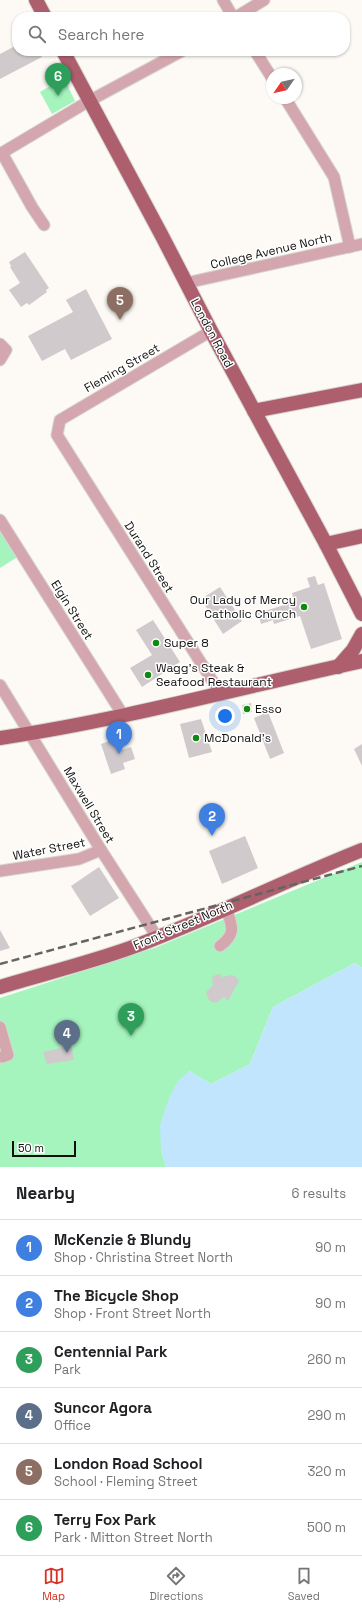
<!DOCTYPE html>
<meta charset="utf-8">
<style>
body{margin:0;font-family:"Space Grotesk",sans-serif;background:#f6f6f6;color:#202124}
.compass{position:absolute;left:266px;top:68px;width:36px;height:36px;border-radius:50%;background:#fff;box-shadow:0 1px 3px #0004;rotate:236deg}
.scale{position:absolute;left:12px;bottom:10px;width:64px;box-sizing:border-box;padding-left:4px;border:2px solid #11100f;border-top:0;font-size:11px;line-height:14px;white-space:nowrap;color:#11100f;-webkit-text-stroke:3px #fff;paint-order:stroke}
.you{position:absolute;left:225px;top:716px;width:14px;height:14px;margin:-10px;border:3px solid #fff;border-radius:50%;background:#1a73e8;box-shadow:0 0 0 6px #1a73e833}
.badge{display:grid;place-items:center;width:26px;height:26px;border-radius:50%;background:#d93025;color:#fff;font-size:13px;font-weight:700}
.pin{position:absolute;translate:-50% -33px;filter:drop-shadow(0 1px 2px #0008)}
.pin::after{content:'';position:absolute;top:21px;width:14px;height:12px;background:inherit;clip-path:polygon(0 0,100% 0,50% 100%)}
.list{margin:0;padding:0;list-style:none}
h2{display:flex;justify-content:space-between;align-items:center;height:52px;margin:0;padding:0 16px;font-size:17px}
h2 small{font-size:13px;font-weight:400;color:#757577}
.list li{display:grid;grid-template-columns:26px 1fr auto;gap:12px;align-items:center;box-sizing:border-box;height:56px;padding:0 16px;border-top:1px solid #e0e0e0}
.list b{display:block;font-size:15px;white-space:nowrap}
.list p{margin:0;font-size:13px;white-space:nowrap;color:#757577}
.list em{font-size:13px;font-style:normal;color:#757577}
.icon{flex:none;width:22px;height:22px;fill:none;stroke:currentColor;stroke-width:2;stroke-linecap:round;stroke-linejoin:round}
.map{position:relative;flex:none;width:362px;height:1167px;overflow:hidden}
.search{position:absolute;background:#fff;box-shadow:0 1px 3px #0004;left:12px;right:12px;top:12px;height:44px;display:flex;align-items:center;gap:10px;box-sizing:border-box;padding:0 14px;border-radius:16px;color:#757577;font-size:15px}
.sheet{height:388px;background:#fff}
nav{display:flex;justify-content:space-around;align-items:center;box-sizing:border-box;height:56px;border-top:1px solid #e0e0e0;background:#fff;font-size:11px;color:#757577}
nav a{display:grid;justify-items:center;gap:2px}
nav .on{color:#d93025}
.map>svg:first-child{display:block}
.green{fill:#a5f4bd}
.water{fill:#c1e5fc}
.building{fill:#d0cacd}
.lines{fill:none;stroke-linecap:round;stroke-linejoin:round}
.minor-casing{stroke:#d7d5d0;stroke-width:13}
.major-casing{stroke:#d7d5d0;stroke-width:16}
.minor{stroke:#d4a7ae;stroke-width:11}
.major{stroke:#ad5f6e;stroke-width:14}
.rail{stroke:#656461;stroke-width:2.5;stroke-dasharray:8 4;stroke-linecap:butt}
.poi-dot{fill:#10890e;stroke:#fff;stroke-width:1.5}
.labels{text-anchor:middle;stroke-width:3;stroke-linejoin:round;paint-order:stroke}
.street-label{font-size:12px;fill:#11100f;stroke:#fff}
.poi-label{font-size:12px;fill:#11100f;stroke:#fff;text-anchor:start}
</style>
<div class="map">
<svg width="362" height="1167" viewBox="0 0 362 1167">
<rect width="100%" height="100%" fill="#fdfaf5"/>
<!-- green -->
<g class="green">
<path d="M64,78l11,23 -23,13 -12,-22z"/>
<path d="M0,526l19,30 -19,12z"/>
<path d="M362,862v106l-7,-5 -82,44 -23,57 -39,20 -22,-13 -28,79 5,17h-166v-169l157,-51z"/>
</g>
<!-- water -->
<path class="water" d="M355,963l7,5v199h-196l-5,-17 -1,-25 9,-27 9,-17 11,-10 22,13 39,-20 23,-57z"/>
<!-- building -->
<g class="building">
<path d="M17,45v6h22l3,6 -42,22v-25z"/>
<path d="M25,252l24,36 -3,2 1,2 -18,13 -2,-2 -6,4 -12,-17 11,-7 -10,-16 1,-1 -2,-4z"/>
<path d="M86,289l26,50 -41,21 -6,-11 -23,12 -14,-25 45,-24 -7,-12z"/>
<path d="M315,576l3,9 6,-2 18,56 -31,10 -11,-33 -26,8 -1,-4 -12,4 -3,-11 36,-11 -2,-9 18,-6 -3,-9z"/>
<path d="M220,587l22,34 -19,13 -22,-35z"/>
<path d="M153,620l27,42 -38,25 -12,-19 22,-13 -16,-25z"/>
<path d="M251,703l1,9 -9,2 -1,-9z"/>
<path d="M268,712l16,41 -14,6 -16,-41z"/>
<path d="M201,719l11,33 -23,6 -9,-34z"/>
<path d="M118,738l4,12 9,-3 4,12 -12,4 2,6 -14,5 -10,-30z"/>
<path d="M362,744v22l-8,-17z"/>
<path d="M245,836l13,32 -36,16 -13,-33z"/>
<path d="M99,867l20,31 -29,18 -19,-30z"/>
<path d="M0,930l10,18 -10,3z"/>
<path d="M218,974l3,1 1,2 10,-2 4,2 3,4 -11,20 -4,-4 -6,5 -4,1 -5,-3 -3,-7 2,-3 5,-5 -1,-4 1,-5z"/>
<path d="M71,1044l3,16 -27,4 -4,-12 18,-4v-2z"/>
</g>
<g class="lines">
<defs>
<g id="minor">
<path d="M223,0l10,17"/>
<path d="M236,17l28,-17"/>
<path d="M255,51l17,27"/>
<path d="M285,98l49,79 16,70"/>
<path d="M2,153l30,54 12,18"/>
<path d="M0,154l89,-53 93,-50"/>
<path d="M186,283l176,-39"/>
<path d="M211,331l-151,89 -3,15 163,258"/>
<path d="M0,344l6,6 -6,10"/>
<path d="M0,520l123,195"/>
<path d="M0,685l101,165 56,87"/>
<path d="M0,871l79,-12 22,-9"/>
<path d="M220,946c17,-13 12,-20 6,-38"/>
<path d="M0,1027l8,28 -6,2"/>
</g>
<g id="major">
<path d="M36,0l9,17"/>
<path d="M63,51l99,185 49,95 115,213 36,70"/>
<path d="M254,411l108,-21"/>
<path d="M326,544l36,-8"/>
<path d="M338,667l15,-17 9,-16"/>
<path d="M0,738c122,-18 242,-51 362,-77"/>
<path d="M0,987c43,-13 88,-24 130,-39 79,-29 154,-67 232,-98"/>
</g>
</defs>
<!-- minor casing -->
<use href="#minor" class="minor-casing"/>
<!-- major casing -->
<use href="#major" class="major-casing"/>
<!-- minor -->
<use href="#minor" class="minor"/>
<!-- major -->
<use href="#major" class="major"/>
<!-- rail -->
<path class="rail" d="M0,964l362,-98"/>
</g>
<!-- markers -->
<g class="poi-dot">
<circle cx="304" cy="607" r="4"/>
<circle cx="156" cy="643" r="4"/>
<circle cx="148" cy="675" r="4"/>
<circle cx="247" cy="709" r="4"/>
<circle cx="196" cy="738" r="4"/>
</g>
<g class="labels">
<!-- street labels -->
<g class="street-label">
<text transform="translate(271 251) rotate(-13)" y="4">College Avenue North</text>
<text transform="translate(212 333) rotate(62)" y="4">London Road</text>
<text transform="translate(122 368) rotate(-30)" y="4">Fleming Street</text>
<text transform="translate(149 557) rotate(58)" y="4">Durand Street</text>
<text transform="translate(72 610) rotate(58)" y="4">Elgin Street</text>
<text transform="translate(89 805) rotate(59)" y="4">Maxwell Street</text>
<text transform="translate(49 849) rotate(-11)" y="4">Water Street</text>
<text transform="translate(183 925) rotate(-23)" y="4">Front Street North</text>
</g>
<!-- poi labels -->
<g class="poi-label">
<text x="296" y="604" text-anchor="end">Our Lady of Mercy<tspan x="296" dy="14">Catholic Church</tspan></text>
<text x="164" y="647">Super 8</text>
<text x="156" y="672">Wagg's Steak &amp;<tspan x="156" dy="14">Seafood Restaurant</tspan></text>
<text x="255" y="713">Esso</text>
<text x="204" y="742">McDonald's</text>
</g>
</g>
</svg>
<svg class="compass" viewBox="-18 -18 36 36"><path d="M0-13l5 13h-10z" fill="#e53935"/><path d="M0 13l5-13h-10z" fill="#757577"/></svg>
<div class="scale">50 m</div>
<div class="you"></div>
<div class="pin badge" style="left:119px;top:754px;background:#3f7fe0">1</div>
<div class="pin badge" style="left:212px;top:836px;background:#3f7fe0">2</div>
<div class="pin badge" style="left:131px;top:1036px;background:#2e9e5b">3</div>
<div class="pin badge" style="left:67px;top:1053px;background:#5c6f8a">4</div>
<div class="pin badge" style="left:120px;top:320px;background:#8d6e63">5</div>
<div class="pin badge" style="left:58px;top:96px;background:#2e9e5b">6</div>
<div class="search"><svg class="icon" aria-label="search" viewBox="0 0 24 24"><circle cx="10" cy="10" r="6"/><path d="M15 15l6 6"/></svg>Search here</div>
</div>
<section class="sheet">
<h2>Nearby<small>6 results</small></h2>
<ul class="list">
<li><span class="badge" style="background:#3f7fe0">1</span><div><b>McKenzie &amp; Blundy</b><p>Shop · Christina Street North</p></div><em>90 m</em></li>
<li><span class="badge" style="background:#3f7fe0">2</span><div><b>The Bicycle Shop</b><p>Shop · Front Street North</p></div><em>90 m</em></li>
<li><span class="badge" style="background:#2e9e5b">3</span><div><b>Centennial Park</b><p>Park</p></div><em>260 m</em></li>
<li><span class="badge" style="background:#5c6f8a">4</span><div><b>Suncor Agora</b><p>Office</p></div><em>290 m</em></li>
<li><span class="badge" style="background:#8d6e63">5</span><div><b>London Road School</b><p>School · Fleming Street</p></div><em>320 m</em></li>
<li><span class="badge" style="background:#2e9e5b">6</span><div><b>Terry Fox Park</b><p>Park · Mitton Street North</p></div><em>500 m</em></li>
</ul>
</section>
<nav>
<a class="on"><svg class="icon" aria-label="map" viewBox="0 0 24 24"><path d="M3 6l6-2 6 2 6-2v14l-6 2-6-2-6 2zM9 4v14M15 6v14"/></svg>Map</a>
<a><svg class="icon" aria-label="directions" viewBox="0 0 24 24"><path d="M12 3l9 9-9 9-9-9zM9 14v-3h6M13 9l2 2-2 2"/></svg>Directions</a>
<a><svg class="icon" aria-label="saved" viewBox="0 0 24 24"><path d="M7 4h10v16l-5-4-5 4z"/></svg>Saved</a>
</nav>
